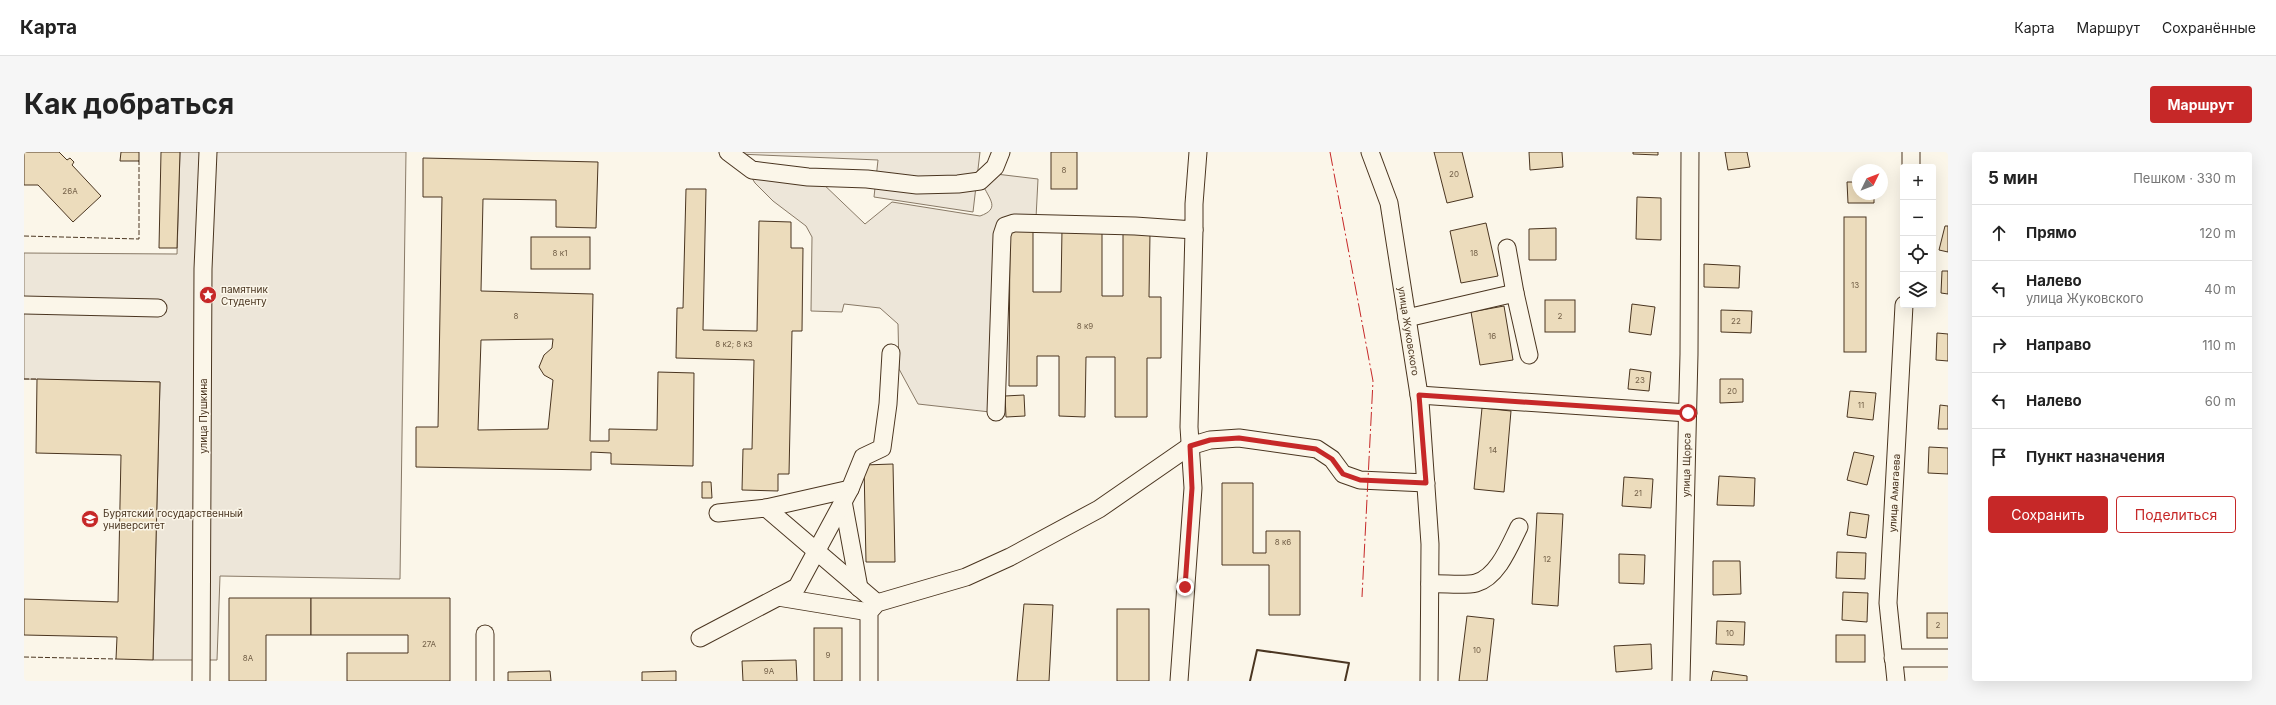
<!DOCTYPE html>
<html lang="ru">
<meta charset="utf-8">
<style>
body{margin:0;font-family:Inter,sans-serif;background:#f6f6f6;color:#222}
.controls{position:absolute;right:12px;top:12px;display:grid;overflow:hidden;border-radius:4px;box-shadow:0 4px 16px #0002}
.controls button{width:36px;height:36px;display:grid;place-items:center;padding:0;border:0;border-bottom:1px solid #e0e0e0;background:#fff;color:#222;font:20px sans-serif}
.compass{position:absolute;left:1828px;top:12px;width:36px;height:36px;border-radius:50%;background:#fff;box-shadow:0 4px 16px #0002;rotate:47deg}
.stop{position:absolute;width:12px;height:12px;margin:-9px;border:3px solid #c62828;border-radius:50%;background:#fff}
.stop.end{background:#c62828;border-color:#fff;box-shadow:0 1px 4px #0008}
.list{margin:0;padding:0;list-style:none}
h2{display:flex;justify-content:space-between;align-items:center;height:52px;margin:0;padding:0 16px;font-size:17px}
h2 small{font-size:13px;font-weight:400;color:#767676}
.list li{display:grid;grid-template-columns:26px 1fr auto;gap:12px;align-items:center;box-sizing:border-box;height:56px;padding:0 16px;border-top:1px solid #e0e0e0}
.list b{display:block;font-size:15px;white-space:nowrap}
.list p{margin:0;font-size:13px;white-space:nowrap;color:#767676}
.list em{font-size:13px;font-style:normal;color:#767676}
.actions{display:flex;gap:8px;padding:12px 16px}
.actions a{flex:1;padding:9px 0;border:1px solid #c62828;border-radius:4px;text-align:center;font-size:14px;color:#c62828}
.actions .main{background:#c62828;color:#fff}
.icon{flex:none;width:22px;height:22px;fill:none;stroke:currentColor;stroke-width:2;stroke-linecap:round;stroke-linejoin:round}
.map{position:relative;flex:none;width:1924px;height:529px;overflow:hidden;border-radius:4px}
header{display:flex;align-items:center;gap:24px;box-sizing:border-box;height:56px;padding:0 20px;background:#fff;border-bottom:1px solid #e0e0e0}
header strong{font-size:19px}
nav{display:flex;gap:22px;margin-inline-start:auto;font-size:14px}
.intro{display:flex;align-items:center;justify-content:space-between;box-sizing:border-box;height:96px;padding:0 24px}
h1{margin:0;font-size:28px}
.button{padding:10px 18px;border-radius:4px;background:#c62828;color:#fff;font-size:14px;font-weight:700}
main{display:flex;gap:24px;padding:0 24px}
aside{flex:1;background:#fff;border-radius:4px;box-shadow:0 4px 16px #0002}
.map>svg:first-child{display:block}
.green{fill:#ede6d9;stroke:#887966}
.building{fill:#ecdcbc;stroke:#4a3520;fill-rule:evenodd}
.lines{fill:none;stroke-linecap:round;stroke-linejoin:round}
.minor-casing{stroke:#4a3520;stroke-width:19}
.minor{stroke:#fbf6e9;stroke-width:17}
.fence{stroke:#4a3520;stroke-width:1;stroke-dasharray:5 2;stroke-linecap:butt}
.wall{stroke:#4a3520;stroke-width:2}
.power{stroke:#c62828;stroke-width:1;stroke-dasharray:14 3 2 3;stroke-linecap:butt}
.route{stroke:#c62828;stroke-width:5}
.labels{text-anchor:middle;stroke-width:3;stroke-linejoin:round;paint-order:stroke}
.number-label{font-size:8px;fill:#725f47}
.poi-label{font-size:10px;fill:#4a3520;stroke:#fbf6e9;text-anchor:start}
.street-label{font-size:10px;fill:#4a3520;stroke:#fbf6e9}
</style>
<header>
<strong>Карта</strong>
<nav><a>Карта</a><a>Маршрут</a><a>Сохранённые</a></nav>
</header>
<div class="intro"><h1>Как добраться</h1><a class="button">Маршрут</a></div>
<main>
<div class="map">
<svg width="1924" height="529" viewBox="0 0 1924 529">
<rect width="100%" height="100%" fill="#fbf6e9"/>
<!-- green -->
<g class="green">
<path d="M156,0h226l-6,427 -180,-3 -3,84h-64l7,-278 -136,-3v-126l153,1z"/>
<path d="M714,0h242l-7,60 -99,-15 4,-37 -140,-6z"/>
<path d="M972,22l42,5 -2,39 -29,2 -17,192 -72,-8 -19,-35 -1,-45 -18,-16 -36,-4 -2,8 -31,-1 1,-74 -6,-11 -33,-25 -18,-18 -5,-8 69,5 46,44 27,-22 88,14c20,-7 10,-16 4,-29z"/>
</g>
<!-- building -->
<g class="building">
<path d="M0,0h35l8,8 3,-2 4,4 -2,3 29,31 -28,26 -35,-37h-14z"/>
<path d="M97,0h18v9h-19z"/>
<path d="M137,0h19l-3,96h-18z"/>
<rect x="1027" y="0" width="26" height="37"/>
<path d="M1410,0h28l11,45 -26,6z"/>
<path d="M1505,0h33l1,15 -33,3z"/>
<path d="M1609,0h25v3l-25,-1z"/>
<path d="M1701,0h22l3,15 -22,3z"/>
<path d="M399,6l175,4 -2,66 -40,-1v-27l-73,-1 -2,92 112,3 -3,147h19v-12l48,1 1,-58 36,1 -1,93 -82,-2v-11l-20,-1v18l-175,-3v-40h22l4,-230h-19zM529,187l-1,9 -8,7 -5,12 5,8 9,5 -5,49 -70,1 3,-90z"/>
<path d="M1823,30h11v12h16v9h-26z"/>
<path d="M662,37h20l-3,141 54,1 2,-110 32,1v26h12l-1,83h-10l-3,143h-11v17l-36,-1 1,-41h9l2,-89 -78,-2 1,-50h6z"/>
<path d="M1613,45l24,1v42l-25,-1z"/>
<rect x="1820" y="65" width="22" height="135"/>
<path d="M1462,71l12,53 -37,7 -11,-52z"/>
<path d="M1921,74h3v26l-9,-2z"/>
<path d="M1532,76v32h-27v-31z"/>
<path d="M1038,77l40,1v66h21v-64l27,1 -1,64h12v61h-14v59h-32v-60h-29l-1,60 -26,-1v-60h-22v30h-28l1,-156h23v62h28z"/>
<rect x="507" y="85" width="59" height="32"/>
<path d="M1680,112l36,2 -1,22 -35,-1z"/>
<path d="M1918,119h6v23l-7,-1z"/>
<rect x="1521" y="148" width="30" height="32"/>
<path d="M1608,152l23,3 -4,28 -22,-3z"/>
<path d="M1480,154l9,54 -33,5 -9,-53z"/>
<path d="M1697,158l31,1 -1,22 -30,-1z"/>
<path d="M1913,181l11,1v27l-12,-1z"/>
<path d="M1606,217l21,3 -2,19 -21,-2z"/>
<path d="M13,227l123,3 -7,278 -37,-1 1,-22 -93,-2v-36l94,3 3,-147 -85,-2z"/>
<path d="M1696,227h23v23l-23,1z"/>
<path d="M1826,239l26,2 -3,27 -26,-3z"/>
<path d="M1000,243l1,21 -19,1 -1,-21z"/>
<path d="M1916,253l8,1v23h-10z"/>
<path d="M1458,256l29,3 -7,81 -30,-3z"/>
<path d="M1905,295l19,1v26l-20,-1z"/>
<path d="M1830,300l20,4 -7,29 -20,-5z"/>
<path d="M869,312l2,98h-29l-2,-97z"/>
<path d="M1695,324l36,2 -1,28 -37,-1z"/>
<path d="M1600,325l29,2 -2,29 -29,-2z"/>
<path d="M678,330h9l1,16h-10z"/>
<path d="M1198,331h31v70h13v-22h34v84h-31v-50h-47z"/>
<path d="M1826,360l19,3 -3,23 -19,-3z"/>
<path d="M1513,361l26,1 -5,92 -26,-2z"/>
<path d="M1813,400l29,1 -1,26 -29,-1z"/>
<path d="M1595,402l26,1 -1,29 -25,-1z"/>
<path d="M1689,409h27l1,33 -28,1z"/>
<path d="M1819,440l25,1 -1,29 -25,-2z"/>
<path d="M205,446h82v37h-45v46h-37z"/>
<path d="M287,446h139v83h-103v-28h61v-18h-97z"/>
<path d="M1000,452l29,1 -4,76h-32z"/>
<rect x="1093" y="457" width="32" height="72"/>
<rect x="1903" y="461" width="21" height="25"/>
<path d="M1443,464l27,3 -7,62h-28z"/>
<path d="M1693,469l28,1 -1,23 -28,-1z"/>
<rect x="790" y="476" width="28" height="53"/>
<rect x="1812" y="483" width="29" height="27"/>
<path d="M1627,492l1,25 -36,3 -2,-26z"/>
<path d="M772,508l1,21h-54l-1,-20z"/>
<path d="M526,519l1,10h-43v-9z"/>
<path d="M652,519v10h-34v-9z"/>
<path d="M1689,519l34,5v5h-36z"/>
</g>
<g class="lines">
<defs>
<g id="minor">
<path d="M704,0l24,18 56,7 59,2 50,6 41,-1 22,-3 15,-14 6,-15"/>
<path d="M1346,0l19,51 31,198 10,143 -1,137"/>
<path d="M1887,15v-15"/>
<path d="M1483,96l8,45"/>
<path d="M0,153l134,3"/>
<path d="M1383,166l108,-25 14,62"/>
<path d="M1395,243l269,18"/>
<path d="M972,260l6,-177 3,-9 9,-3 121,3 59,4v-26l4,-52"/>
<path d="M819,349l16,87"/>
<path d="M742,356l84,-19"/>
<path d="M694,361l48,-5 111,95"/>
<path d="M1406,432c12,-1 35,2 46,-1 22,-6 34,-38 43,-56"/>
<path d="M754,445l91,15"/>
<path d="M461,482v47"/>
<path d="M676,486l97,-51 53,-98 13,-32 19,-9 6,-44 3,-51"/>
<path d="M1869,506h55"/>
<path d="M177,529l2,-412 5,-117"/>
<path d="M845,529v-69l8,-9 89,-26 44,-20 89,-48 91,-63 20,-6 29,-2 78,11 15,10 11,15 17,6 66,3"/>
<path d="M1155,529l14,-193 -4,-61 5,-197"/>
<path d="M1657,529l8,-327 1,-202"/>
<path d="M1872,529l-8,-78 16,-298"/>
</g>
</defs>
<!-- minor casing -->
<use href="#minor" class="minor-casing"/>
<!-- minor -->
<use href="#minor" class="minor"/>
<!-- fence -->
<g class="fence">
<path d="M0,84l115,3v-78h-2"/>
<path d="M0,227h13"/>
<path d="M0,505l92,2"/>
</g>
<!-- wall -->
<path class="wall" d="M1226,529l7,-31 92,13 -4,18"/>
<!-- power -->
<path class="power" d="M1306,0l43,229 -11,216"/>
</g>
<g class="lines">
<!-- route -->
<path class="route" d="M1161,435l7,-99 -2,-42 20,-6 29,-2 77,11 16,10 11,15 17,6 66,3 -7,-88 269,18"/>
</g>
<!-- icons -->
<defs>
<symbol id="sight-disc" viewBox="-11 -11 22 22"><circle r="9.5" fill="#c62828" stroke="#fbf6e9"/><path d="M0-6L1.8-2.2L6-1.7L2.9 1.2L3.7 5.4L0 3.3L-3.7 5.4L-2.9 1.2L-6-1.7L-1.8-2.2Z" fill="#fff"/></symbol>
<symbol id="university-disc" viewBox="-11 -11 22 22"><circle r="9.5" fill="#c62828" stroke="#fbf6e9"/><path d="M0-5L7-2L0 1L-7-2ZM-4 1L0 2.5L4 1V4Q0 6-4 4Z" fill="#fff"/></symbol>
</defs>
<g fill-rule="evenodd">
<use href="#sight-disc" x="174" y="133" width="20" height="20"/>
<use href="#university-disc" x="56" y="357" width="20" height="20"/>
</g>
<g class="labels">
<!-- number labels -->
<g class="number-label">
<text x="1040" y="21">8</text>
<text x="1430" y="25">20</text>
<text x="46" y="42">26А</text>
<text x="536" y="104">8 к1</text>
<text x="1450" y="104">18</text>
<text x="1831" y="136">13</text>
<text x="492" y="167">8</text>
<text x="1536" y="167">2</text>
<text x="1712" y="172">22</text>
<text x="1061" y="177">8 к9</text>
<text x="1468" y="187">16</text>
<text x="710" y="195">8 к2; 8 к3</text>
<text x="1616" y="231">23</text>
<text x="1708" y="242">20</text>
<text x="1837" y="256">11</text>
<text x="1469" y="301">14</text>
<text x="1614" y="344">21</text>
<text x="1259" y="393">8 к6</text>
<text x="1523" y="410">12</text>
<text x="1914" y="476">2</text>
<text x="1706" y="484">10</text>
<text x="405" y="495">27А</text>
<text x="1453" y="501">10</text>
<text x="804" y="506">9</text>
<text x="224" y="509">8А</text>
<text x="745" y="522">9А</text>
</g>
<!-- poi labels -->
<g class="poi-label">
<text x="197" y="141">памятник<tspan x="197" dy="12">Студенту</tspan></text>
<text x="79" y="365">Бурятский государственный<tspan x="79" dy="12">университет</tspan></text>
</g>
<!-- street labels -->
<g class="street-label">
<text transform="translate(1385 179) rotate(81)" y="4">улица Жуковского</text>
<text transform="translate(179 264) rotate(-90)" y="4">улица Пушкина</text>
<text transform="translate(1662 313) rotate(-89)" y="4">улица Щорса</text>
<text transform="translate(1870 341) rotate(-87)" y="4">улица Амагаева</text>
</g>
</g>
</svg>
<div class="controls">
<button>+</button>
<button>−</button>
<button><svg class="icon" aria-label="locate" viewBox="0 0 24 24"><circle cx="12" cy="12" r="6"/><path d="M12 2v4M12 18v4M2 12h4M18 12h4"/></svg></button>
<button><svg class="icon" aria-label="layers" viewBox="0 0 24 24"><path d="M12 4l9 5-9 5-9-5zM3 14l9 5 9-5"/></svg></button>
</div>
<svg class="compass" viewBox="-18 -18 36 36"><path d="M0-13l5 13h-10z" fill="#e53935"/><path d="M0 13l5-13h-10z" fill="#767676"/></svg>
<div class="stop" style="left:1664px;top:261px"></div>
<div class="stop end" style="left:1161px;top:435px"></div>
</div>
<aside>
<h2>5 мин<small>Пешком · 330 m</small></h2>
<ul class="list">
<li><svg class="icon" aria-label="ahead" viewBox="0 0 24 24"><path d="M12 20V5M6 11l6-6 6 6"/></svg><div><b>Прямо</b></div><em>120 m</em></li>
<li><svg class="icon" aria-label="left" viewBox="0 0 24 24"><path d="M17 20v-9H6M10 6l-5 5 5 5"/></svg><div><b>Налево</b><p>улица Жуковского</p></div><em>40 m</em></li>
<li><svg class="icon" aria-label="right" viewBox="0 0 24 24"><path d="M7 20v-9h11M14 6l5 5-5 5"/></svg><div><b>Направо</b></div><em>110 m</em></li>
<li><svg class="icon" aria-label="left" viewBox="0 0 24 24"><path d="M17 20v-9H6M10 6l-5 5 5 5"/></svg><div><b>Налево</b></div><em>60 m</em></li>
<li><svg class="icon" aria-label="arrive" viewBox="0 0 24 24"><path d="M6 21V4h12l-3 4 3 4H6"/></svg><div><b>Пункт назначения</b></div></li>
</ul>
<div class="actions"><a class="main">Сохранить</a><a>Поделиться</a></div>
</aside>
</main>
